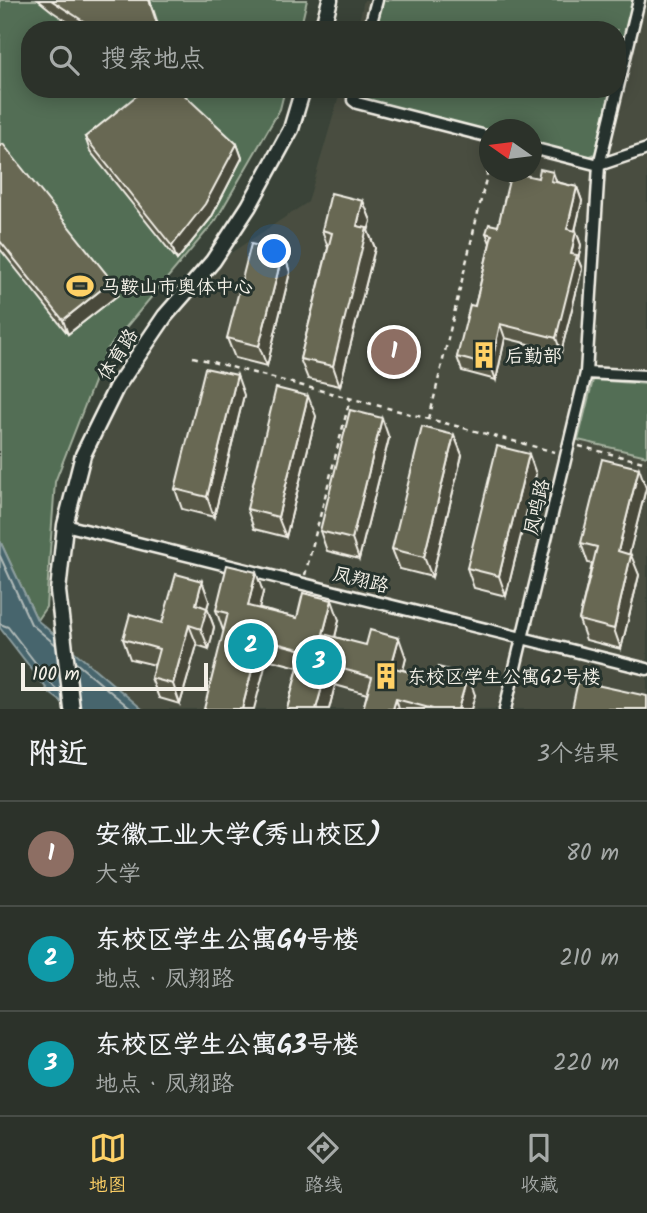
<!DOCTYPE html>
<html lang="zh">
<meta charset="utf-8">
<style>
body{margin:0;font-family:Kalam,"LXGW WenKai TC",sans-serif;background:#343a32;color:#f1f3f6}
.compass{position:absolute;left:479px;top:119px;width:63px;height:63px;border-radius:50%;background:#2c322a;box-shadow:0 4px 18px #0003;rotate:284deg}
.scale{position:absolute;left:21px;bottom:18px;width:187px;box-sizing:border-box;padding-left:7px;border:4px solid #f4f1e8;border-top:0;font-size:19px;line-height:24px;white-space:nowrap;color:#f4f1e8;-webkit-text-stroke:5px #26332d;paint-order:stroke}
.you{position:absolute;left:275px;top:252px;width:24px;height:24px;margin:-18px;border:5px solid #fff;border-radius:50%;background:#1a73e8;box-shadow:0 0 0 10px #1a73e833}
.badge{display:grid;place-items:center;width:46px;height:46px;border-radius:50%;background:#ffd166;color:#fff;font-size:23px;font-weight:700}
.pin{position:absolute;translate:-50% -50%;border:4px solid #fff;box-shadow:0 2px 7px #0006}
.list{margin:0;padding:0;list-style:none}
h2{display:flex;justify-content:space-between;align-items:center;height:91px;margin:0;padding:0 28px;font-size:30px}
h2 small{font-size:23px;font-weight:400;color:#a6aaa8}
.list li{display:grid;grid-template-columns:46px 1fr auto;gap:21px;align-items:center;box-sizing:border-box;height:105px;padding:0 28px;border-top:2px solid #484d47}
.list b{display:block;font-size:26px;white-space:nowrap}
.list p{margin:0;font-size:23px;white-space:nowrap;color:#a6aaa8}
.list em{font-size:23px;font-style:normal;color:#a6aaa8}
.icon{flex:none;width:38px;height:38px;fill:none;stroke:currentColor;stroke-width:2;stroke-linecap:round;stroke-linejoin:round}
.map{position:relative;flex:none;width:647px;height:709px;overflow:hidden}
.search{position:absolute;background:#2c322a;box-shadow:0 4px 18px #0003;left:21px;right:21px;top:21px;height:77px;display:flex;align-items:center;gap:18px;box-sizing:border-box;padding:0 24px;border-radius:28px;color:#a6aaa8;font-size:26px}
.sheet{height:406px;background:#2c322a}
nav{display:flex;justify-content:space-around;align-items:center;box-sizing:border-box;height:98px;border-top:2px solid #484d47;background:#2c322a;font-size:19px;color:#a6aaa8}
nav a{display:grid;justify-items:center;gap:4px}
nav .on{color:#ffd166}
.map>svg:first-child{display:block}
.built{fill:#484e40;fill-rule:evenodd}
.green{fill:#536e55;stroke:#a4b09e;stroke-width:2}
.water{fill:#47656d;stroke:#8c9d9e;stroke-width:2}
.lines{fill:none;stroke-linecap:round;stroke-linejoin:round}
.shore{stroke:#afb9b7;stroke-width:2}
.street-casing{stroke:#f4f1e8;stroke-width:15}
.secondary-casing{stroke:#f4f1e8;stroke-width:19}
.path{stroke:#f4f1e8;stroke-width:2.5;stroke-dasharray:5 5;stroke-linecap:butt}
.street{stroke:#26332d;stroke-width:10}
.secondary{stroke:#26332d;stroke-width:14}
.wall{fill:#595947;stroke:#f4f1e8;stroke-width:2}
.shaded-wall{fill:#49493a;stroke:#f4f1e8;stroke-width:2}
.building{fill:#686853;stroke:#f4f1e8;stroke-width:2}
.labels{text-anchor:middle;stroke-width:6;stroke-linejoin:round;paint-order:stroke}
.poi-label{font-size:19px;fill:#f4f1e8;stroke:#26332d;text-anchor:start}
.street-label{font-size:19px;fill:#f4f1e8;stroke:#26332d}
</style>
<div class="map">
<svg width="647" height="709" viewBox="0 0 647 709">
<rect width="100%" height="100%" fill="#3a4338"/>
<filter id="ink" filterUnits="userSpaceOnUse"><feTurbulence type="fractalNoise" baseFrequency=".0143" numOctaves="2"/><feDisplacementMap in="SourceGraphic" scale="14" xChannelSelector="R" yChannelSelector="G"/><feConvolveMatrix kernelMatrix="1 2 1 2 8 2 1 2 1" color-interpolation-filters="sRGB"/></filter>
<g filter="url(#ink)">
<!-- built -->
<path class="built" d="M364,0h283v709h-567l-14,-137 10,-75 40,-109 89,-118 103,-68 33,-113h276v-59h-260zM490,130h42v42h-42z"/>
<!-- green -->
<g class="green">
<path d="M0,0h307l-7,30h-270v59h255l-5,20 -64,111 -110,131 -51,131 -9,125 -9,13 -37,-79z"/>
<path d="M380,0h253l-16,64v-34h-244z"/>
<path d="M358,89h253l-16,65 -7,3 -56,-14v-13h-42l-1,2 -125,-32 -6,-5z"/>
<path d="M593,380l54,4v72l-69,-16z"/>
</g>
<!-- water -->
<path class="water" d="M0,541l37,79 105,89h-71l-21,-16 -50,-65z"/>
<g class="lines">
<!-- shore -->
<g class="shore">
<path d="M0,556l31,68 25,21"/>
<path d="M0,624l8,3 46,60 7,6"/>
<path d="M75,662l56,47"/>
</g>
<defs>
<g id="street">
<path d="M369,30l8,-30"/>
<path d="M354,89l-1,11 4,3 133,34"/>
<path d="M532,148l67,17 48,-16"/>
<path d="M586,373l13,-208 40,-165"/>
<path d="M65,525l582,144"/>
<path d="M505,709l81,-336 61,3"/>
</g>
<g id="secondary">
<path d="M322,30l8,-30"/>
<path d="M72,709l-14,-118 7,-66 18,-70 33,-67 49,-72 48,-55 36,-55 42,-77 12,-40"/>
</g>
</defs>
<!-- street casing -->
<use href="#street" class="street-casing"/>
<!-- secondary casing -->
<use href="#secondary" class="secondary-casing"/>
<!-- path -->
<g class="path">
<path d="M193,357l362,95"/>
<path d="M429,419l61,-257"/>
<path d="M579,446l68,17"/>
<path d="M305,575l45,-176"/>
</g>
<!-- street -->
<use href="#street" class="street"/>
<!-- secondary -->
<use href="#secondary" class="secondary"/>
</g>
<!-- wall -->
<g class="wall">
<path d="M38,0h112l10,30h-80l-27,-18z"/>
<path d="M85,137l152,7 5,14 -31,60 -34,42 -87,-109z"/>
<path d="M0,146l112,135 6,14 -50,39 -68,-85z"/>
<path d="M557,182l20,5 5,14 -7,30h1l5,14 -3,14 4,10 -21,83 -56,-14 -9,42 -34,-9 -5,-14 18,-51 15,-63 -4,-10 12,-7z"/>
<path d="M363,201l8,20 -3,10 7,17 -35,138 -32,-7 -8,-20 28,-111 -6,-18z"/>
<path d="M283,252l7,20 -23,94 -32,-8 -8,-20z"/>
<path d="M244,395l-30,122 -32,-8 -7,-20z"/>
<path d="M316,416l-30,121 -32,-8 -7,-20z"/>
<path d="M454,435l8,20 -30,122 -32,-8 -8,-20z"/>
<path d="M389,438l-30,121 -32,-8 -7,-20z"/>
<path d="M536,474l-30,122 -32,-8 -7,-20z"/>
<path d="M646,488l-17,66 10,21 -18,74 -35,-9 -7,-20 13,-56 -4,-1 -7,-20z"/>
<path d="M202,581l7,20 -2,7 7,19 -5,22 -12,-4 -17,59 -21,-6 -8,-20 4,-13 -25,-6 -7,-20 39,-16z"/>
<path d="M263,592l-4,17 38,9 42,2 -4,17 71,21 -3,12 72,25 -4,14h-108l4,-15 -32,-9 -6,24h-42l11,-42 -31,-8 -44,-29 -7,-20z"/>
</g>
<!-- shaded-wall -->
<g class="shaded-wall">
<path d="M237,144l5,14 -31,60 -34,42 -5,-14z"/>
<path d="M553,172l5,14 -7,-5z"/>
<path d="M577,187l5,14 -10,42 -5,-14z"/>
<path d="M363,201l8,20 -3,10 7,17 -35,138 -7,-20 24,-140z"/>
<path d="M576,231l5,14 -3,14 4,10 -21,83 -5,-14 15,-84z"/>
<path d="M283,252l7,20 -23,94 -8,-20z"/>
<path d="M112,281l6,14 -50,39 -5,-14z"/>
<path d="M500,324l5,14 -9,42 -5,-14z"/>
<path d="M237,375l7,20 -30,122 -7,-20z"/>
<path d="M308,396l8,20 -30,121 -8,-20z"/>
<path d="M382,418l7,20 -30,121 -7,-20z"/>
<path d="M454,435l8,20 -30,122 -8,-20z"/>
<path d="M529,454l7,20 -30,122 -7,-20z"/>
<path d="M639,468l7,20 -21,83 -7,-20z"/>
<path d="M631,555l8,20 -18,74 -7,-20z"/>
<path d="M256,572l7,20 -8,34 -7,-20z"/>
<path d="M202,581l7,20 -2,7 7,19 -5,22 -8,-20 -5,-25z"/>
<path d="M332,600l7,20 -8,34 -8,-20z"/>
<path d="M189,625l8,20 -17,59 -7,-20z"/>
<path d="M399,638l7,20 -7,29 -8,-20z"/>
<path d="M260,639l7,20 -13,50h-12z"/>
<path d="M328,665l7,20 -6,24h-13z"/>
<path d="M468,675l7,20 -4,14h-13z"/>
<path d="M396,699l3,10h-6z"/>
</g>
<!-- building -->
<g class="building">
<path d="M51,0h98l10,30h-62z"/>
<path d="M145,89h33l59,55 -32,60 -33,42 -87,-109z"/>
<path d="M3,144l109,137 -49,39 -63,-79v-95z"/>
<path d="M540,169l13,3 -2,9 26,6 -10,42 9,2 -5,23 6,1 -21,83 -56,-14 -9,42 -34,-9 13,-52 5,1 17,-71 -6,-2 3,-9 9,2 13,-54 27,6z"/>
<path d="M331,193l32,8 -6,25 10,2 -34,138 -33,-7 32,-126 -10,-3z"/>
<path d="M251,244l32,8 -24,94 -32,-8z"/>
<path d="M205,368l32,7 -30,122 -32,-8z"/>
<path d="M276,388l32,8 -30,121 -31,-8z"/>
<path d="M350,410l32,8 -30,121 -32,-8z"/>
<path d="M422,427l32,8 -30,122 -32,-8z"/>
<path d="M497,446l32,8 -30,122 -32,-8z"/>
<path d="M602,459l37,9 -21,83 13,4 -17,74 -35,-9 18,-73 -16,-4z"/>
<path d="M227,565l29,7 -8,34 49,12 6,-25 29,7 -9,34 43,11 4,-15 29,8 -8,29 44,12 3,-12 30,8 -10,34h-25l-37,-10 -3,10h-30l9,-32 -44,-12 -12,44h-29l16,-59 -43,-11 -18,70h-38l24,-96 -12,-3z"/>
<path d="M176,574l26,7 -6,23 11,4 -6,21 -12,-4 -16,59 -22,-6 8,-29 -36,-10 7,-25 32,9z"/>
<path d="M578,681l69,15v13h-75z"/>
</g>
</g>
<!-- icons -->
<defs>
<symbol id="stadium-bare" viewBox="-9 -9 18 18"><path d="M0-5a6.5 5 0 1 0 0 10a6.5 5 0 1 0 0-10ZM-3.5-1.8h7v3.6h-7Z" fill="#ffd166" stroke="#26332d" stroke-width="2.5" paint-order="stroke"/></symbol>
<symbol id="building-bare" viewBox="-9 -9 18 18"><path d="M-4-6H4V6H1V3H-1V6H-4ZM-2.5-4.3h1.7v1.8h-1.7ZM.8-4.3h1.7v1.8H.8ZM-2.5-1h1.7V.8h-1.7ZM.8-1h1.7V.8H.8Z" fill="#ffd166" stroke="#26332d" stroke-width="2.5" paint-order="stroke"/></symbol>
</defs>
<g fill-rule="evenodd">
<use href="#stadium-bare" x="61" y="267" width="38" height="38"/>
<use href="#building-bare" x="465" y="336" width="38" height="38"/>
<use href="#building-bare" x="367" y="657" width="38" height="38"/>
</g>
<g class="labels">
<!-- poi labels -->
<g class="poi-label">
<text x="101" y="293">马鞍山市奥体中心</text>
<text x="505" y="362">后勤部</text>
<text x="407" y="683">东校区学生公寓G2号楼</text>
</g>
<!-- street labels -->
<g class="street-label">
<text transform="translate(117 354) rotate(-57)" y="7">体育路</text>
<text transform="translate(536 507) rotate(-77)" y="7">凤鸣路</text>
<text transform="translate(361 579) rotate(14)" y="7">凤翔路</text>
</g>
</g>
</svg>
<svg class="compass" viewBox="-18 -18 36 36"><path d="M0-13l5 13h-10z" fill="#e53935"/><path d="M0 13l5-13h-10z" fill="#a6aaa8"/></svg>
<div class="scale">100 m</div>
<div class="you"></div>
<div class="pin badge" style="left:394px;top:352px;background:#8d6e63">1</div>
<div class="pin badge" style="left:251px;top:646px;background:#0f9aa8">2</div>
<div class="pin badge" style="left:319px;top:662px;background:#0f9aa8">3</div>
<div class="search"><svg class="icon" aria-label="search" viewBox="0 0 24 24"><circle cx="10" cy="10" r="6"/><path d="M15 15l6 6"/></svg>搜索地点</div>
</div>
<section class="sheet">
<h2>附近<small>3个结果</small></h2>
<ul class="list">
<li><span class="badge" style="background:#8d6e63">1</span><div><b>安徽工业大学(秀山校区)</b><p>大学</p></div><em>80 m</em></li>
<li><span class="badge" style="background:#0f9aa8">2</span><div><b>东校区学生公寓G4号楼</b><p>地点 · 凤翔路</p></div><em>210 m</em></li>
<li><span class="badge" style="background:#0f9aa8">3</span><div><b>东校区学生公寓G3号楼</b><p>地点 · 凤翔路</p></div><em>220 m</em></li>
</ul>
</section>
<nav>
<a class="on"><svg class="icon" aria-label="map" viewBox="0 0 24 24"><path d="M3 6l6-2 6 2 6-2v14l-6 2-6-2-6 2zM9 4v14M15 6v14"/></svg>地图</a>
<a><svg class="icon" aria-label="directions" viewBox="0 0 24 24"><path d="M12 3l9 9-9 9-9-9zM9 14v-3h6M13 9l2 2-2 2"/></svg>路线</a>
<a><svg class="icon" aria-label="saved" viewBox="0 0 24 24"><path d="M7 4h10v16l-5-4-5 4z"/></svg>收藏</a>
</nav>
